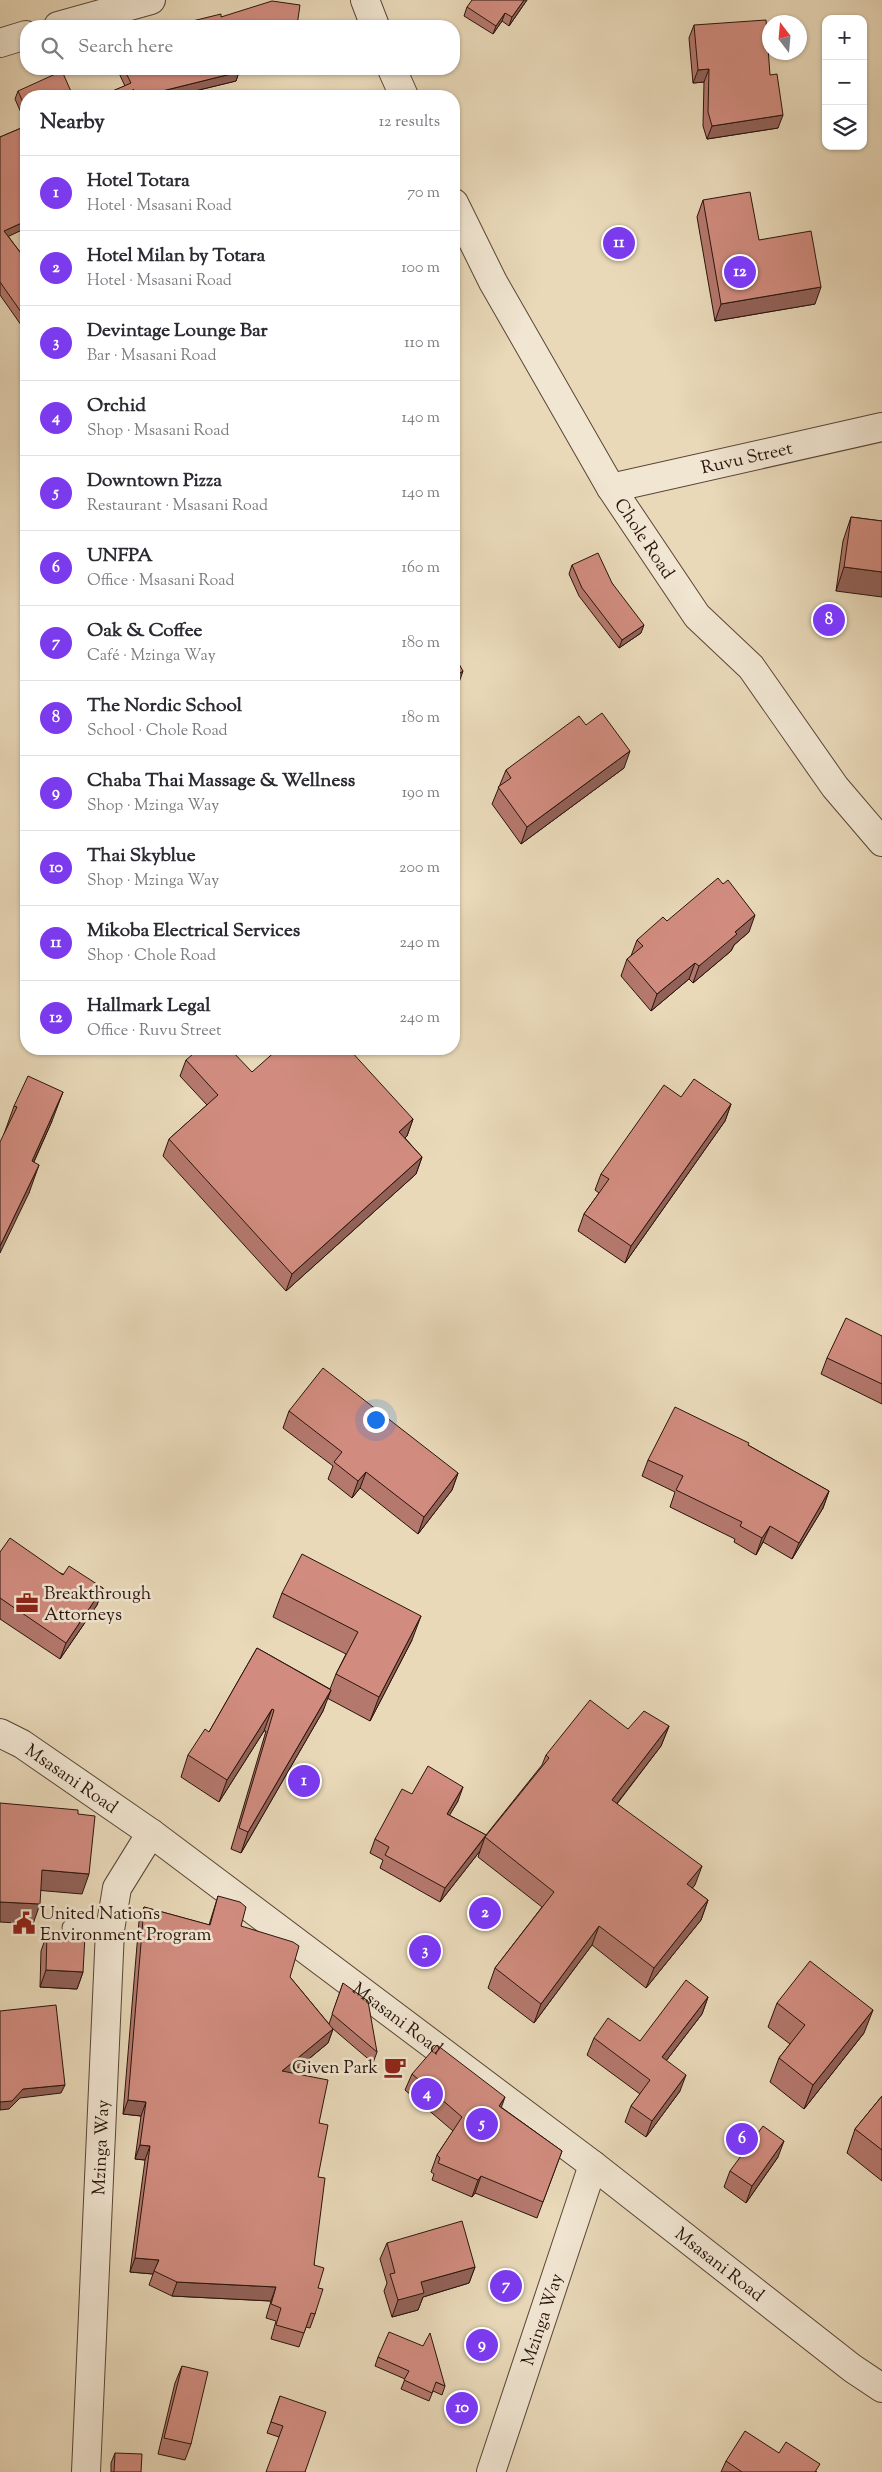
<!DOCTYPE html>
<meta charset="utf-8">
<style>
body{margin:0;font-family:"Sorts Mill Goudy",serif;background:#f7f7f7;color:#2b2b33}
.controls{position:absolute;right:15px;top:15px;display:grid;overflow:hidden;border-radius:10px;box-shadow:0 1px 4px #0004}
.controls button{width:45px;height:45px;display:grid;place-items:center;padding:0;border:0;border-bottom:1px solid #e1e1e2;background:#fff;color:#2b2b33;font:25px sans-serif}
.compass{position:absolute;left:762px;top:15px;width:45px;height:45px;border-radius:50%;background:#fff;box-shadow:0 1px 4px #0004;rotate:344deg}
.you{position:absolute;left:375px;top:1419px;width:18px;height:18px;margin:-12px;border:4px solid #fff;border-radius:50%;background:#1a73e8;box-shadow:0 0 0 8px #1a73e833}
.badge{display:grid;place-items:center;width:32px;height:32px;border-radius:50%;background:#7c3aed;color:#fff;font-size:16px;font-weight:700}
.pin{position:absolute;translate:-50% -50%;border:2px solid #fff;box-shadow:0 1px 5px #0006}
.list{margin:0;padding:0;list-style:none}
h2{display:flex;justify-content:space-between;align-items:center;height:65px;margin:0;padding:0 20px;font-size:21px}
h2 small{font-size:16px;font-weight:400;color:#7c7c81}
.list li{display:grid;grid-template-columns:32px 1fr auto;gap:15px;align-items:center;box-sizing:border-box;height:75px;padding:0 20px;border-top:1px solid #e1e1e2}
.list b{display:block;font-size:19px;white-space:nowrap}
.list p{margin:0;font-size:16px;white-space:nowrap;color:#7c7c81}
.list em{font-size:16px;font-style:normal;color:#7c7c81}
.icon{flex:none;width:28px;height:28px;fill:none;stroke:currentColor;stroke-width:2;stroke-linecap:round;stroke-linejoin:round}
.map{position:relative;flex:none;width:882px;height:2472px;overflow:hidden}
.search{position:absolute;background:#fff;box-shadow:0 1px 4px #0004;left:20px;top:20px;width:440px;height:55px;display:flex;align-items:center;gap:12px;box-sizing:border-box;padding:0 18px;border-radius:20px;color:#7c7c81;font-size:19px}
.panel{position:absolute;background:#fff;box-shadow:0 1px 4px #0004;left:20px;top:90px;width:440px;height:965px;border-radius:20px}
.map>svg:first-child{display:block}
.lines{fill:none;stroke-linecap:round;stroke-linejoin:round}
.service-casing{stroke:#594537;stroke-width:21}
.minor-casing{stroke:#594537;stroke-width:30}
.tertiary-casing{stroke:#594537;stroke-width:30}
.service{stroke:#f1e6d2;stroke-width:19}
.minor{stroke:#f1e6d2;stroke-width:28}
.tertiary{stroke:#f1e6d2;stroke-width:28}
.wall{fill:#b4786d;stroke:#29140c}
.shaded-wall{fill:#926259;stroke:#29140c}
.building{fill:#d18c7f;stroke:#29140c}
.labels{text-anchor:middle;stroke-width:5;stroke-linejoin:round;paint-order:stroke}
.street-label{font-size:18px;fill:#29140c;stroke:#f1e6d2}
.poi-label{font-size:18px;fill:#29140c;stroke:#f1e6d2;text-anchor:start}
</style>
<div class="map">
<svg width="882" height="2472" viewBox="0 0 882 2472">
<rect width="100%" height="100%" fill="#e9d9b9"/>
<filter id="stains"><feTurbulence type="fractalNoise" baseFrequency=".004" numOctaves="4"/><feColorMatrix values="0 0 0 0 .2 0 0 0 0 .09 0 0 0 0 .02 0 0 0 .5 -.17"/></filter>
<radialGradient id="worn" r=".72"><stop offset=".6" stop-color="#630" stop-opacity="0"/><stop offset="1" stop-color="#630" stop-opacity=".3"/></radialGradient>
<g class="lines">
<defs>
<path id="service" d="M72,1928l38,2"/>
<g id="minor">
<path id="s1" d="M611,488l271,-61"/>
<path id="s2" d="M0,1733l22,11 129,89 442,332 259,203 30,20"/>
<path id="s3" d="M86,2472l24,-542 7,-42 34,-55"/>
<path id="s4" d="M491,2472l102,-307"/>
</g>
<g id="tertiary">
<path d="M365,0l10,26"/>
<path d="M58,26l93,-26"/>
<path d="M0,43l26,-8"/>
<path d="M392,69l12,27"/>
<path id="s5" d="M454,203l39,79 118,206 86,128 54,51 84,120 47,55"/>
</g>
</defs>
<!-- service casing -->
<use href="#service" class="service-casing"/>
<!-- minor casing -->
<use href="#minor" class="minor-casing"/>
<!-- tertiary casing -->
<use href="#tertiary" class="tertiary-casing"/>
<!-- service -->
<use href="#service" class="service"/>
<!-- minor -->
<use href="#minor" class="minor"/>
<!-- tertiary -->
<use href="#tertiary" class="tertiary"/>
</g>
<!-- wall -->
<g class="wall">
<path d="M527,0l-18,26 -7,-5 -9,13 -29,-18 3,-9z"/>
<path d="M694,25l76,50 8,53 -71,11 -4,-13 1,-44 -11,1 -4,-45z"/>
<path d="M117,69h121l1,3 -3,9 -62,15h-73l24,-10z"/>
<path d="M18,91l8,5v28l-11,-25z"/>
<path d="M26,126v102l-18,8 18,24v72l-26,-37v-158z"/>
<path d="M703,200l112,104 -100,17 -18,-104z"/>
<path d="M851,517l31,4 -46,70 7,-50z"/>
<path d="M572,565l40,18 29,50 -22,15 -40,-52 -10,-22z"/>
<path d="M586,725l38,43 -103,76 -29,-40 14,-34z"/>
<path d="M667,921l82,11 -15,13 -3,6 -38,32 -4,-4 -38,32 -30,-35 6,-17 4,-3 6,-16z"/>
<path d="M328,1053l85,66 -6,17 -2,2 17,19 -6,17 -130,117 -123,-135 6,-17 38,-34 -27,-29 6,-16 66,12z"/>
<path d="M681,1097l50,7 -6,17 -100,142 -47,-32 6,-17 15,-21 -4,-3 6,-16z"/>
<path d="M14,1106l38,15 -18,41 -5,31 -25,-59z"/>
<path d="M882,1336v68l-61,-30 6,-16z"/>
<path d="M289,1411l169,62 -6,17 -34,44 -58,-46 -8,10 -24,-19 5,-13 -50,-38z"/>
<path d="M748,1445l81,46 -6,17 -31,51 -29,-17 -7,13 -22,-13 1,-3 -65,-32 5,-15 -33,-16 6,-16z"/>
<path d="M0,1552l103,36 -6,17 -37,54 -60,-40z"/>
<path d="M282,1593l130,47 -42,81 -43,-23 -4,13 -82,142 -10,-4 35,-118h-2l-45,71 -38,-25 7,-22 21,-23 48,-84 73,41 6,-15 10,-20 -73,-37z"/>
<path d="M669,1726l-8,20 -44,58 78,81 -3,3 16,12 -7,20 -55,68 -54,-43 -58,78 -46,-35 7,-20 47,-61 -64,-50 2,-6 -40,51 -60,-34 3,-8 -13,-7 5,-14 37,-45 46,7 -9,14 37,20 56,-70 4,-10 82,-26z"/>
<path d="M218,1896l23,30 49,51 39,47 14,-41 34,69 -4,11 -41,-35 1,1 -5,14 -36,30 27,50 -5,142 4,23 -3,26 -5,14 -4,-1 -7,20 -28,-8 5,-18 -10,-3 5,-17 -99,-5 -23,-11 4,-11 -23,-2 15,-112 -10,-1 6,-43 -18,-2 16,-193 5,-14 65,18z"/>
<path d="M47,1934l36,38 -6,17 -37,-2 1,-36z"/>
<path d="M708,1997l-6,17 -36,47 14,30 -34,46 -21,-15 6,-16 9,-12 -53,-39 7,-17 46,3z"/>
<path d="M777,2003l87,30 -60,76 -34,-27 9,-24 11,-14 -22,-17z"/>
<path d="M412,2074l89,33 61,44 -25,67 -62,-25 -3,4 -40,-17 2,-6 -3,-2 6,-17 16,-24 -48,-41z"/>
<path d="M882,2096v85l-35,-28 8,-24z"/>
<path d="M778,2157l-32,46 -22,-16 6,-16z"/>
<path d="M387,2243l88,24 -6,16 -46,14 -5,13 -26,7 -8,-26 3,-8 -7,-24z"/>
<path d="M378,2357l67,29 -3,9 -9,-4 -4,10 -28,-12 4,-10 -30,-13z"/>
<path d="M182,2366l9,78 -6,16 -27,-6 17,-71z"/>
<path d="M280,2396l25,76 -26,-35 -12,-4z"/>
<path d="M115,2453l26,19h-30v-9z"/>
<path d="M779,2453l38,19h-96l5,-11z"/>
</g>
<!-- shaded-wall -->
<g class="shaded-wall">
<path d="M524,0h3l-18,26 3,-9z"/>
<path d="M505,13l-3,8 -9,13 3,-8z"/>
<path d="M709,69l-5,13 -11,1 5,-13z"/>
<path d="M239,72l-3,9 -62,15h-32z"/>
<path d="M783,115l-5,13 -71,11 5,-13z"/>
<path d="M26,221v7l-25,12 3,-9z"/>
<path d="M821,287l-6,17 -100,17 6,-17z"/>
<path d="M844,567l38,5v25l-46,-6z"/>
<path d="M644,625l-3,8 -22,15 3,-8z"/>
<path d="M463,671l-6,17 -3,2v-13z"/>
<path d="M630,751l-6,17 -103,76 6,-17z"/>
<path d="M755,915l-6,17 -15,13 -3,6 -38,32 6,-17 36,-34z"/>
<path d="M695,963l-6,16 -38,32 6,-17z"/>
<path d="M63,1092l-11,29 -31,69 11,-29z"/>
<path d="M731,1104l-6,17 -100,142 6,-17z"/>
<path d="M413,1119l-6,17 -14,13 6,-17z"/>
<path d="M422,1157l-6,17 -130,117 6,-17z"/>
<path d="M39,1165l-10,28 -29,60v-7z"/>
<path d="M366,1472l-6,16 -8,10 6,-17z"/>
<path d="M458,1473l-6,17 -34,44 6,-17z"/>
<path d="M829,1491l-6,17 -31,51 7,-16z"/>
<path d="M770,1526l-7,16 -7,13 6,-17z"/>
<path d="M103,1588l-6,17 -37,54 6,-16z"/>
<path d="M421,1616l-9,24 -42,81 9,-24z"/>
<path d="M331,1690l-8,21 -82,142 7,-21z"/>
<path d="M272,1709l-8,22 -45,71 8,-22z"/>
<path d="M669,1726l-8,20 -57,74 8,-20z"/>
<path d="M463,1787l-5,14 -16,27 5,-14z"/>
<path d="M485,1837l-5,14 -40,51 5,-14z"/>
<path d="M702,1866l-7,19 -15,18 7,-19z"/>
<path d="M42,1870l47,4 -7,20 -47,-4z"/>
<path d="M708,1900l-7,20 -55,68 8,-20z"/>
<path d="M0,1902l40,2 -7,20 -33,-2z"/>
<path d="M599,1926l-7,19 -58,78 7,-19z"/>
<path d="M46,1970l37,2 -6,17 -37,-2z"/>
<path d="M708,1997l-6,17 -46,60 6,-17z"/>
<path d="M873,2010l-9,23 -60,76 9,-24z"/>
<path d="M333,2029l-5,14 -51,42 5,-14z"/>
<path d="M686,2075l-6,16 -34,46 6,-16z"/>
<path d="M65,2085l-4,8 -41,5 -11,11 -9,1v-8l23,-13z"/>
<path d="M505,2097l-6,17v-8z"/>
<path d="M128,2100l18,2 -5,14 -18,-2z"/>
<path d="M784,2141l-6,16 -32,46 6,-17z"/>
<path d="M140,2145l10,1 -5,14 -10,-1z"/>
<path d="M481,2176l-6,17 -3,4 6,-17z"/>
<path d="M135,2258l24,2 -6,14 -23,-2z"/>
<path d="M475,2267l-6,16 -46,14 -5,13 -26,7 6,-17 23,-18z"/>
<path d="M177,2282l99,5 -5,14 -99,-5z"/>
</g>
<!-- building -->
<g class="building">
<path d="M472,0h52l-12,17 -7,-4 -9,13 -29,-19z"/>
<path d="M272,1l28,4 -3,21h-125l49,-12v3z"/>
<path d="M766,20l4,55 7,-1 6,41 -71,11 -4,-14 1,-43 -11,1 -4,-45z"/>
<path d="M124,69h114l1,3 -97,24h-5l-4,-7 4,7h-36l30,-13z"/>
<path d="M62,71l11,25h-47v13l-8,-18z"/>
<path d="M26,126v95l-22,10 22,29v59l-26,-37v-145z"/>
<path d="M750,192l9,48 52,-9 10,56 -100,17 -18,-104z"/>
<path d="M851,517l31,4v51l-38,-5z"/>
<path d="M598,553l14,30 32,42 -22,15 -40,-52 -10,-23z"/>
<path d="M454,655l9,16 -9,6z"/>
<path d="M602,713l28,38 -103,76 -29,-40 13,-9 -5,-8 73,-54 7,9z"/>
<path d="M718,878l5,6 5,-4 27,35 -20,17 2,2 -38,32 -4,-3 -38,31 -30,-35 16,-13 -6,-6 26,-23 4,4z"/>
<path d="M199,1049h31l22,23 26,-23h46l4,4 4,-4h17l64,70 -14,13 23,25 -130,117 -123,-135 49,-44 -32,-35z"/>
<path d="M28,1076l35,16 -31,69 7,4 -39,81v-104l17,-35 -3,-1z"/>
<path d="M694,1079l37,25 -100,142 -47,-32 25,-35 -8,-5 63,-89 17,12z"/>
<path d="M846,1318l36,18v48l-55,-26z"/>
<path d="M323,1368l135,105 -34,44 -58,-45 -8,9 -24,-19 8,-10 -53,-41z"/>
<path d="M675,1407l74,36 -1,2 81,46 -30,52 -29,-17 -8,12 -22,-12 2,-4 -66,-32 7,-14 -35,-16z"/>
<path d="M10,1538l53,37 6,-9 34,22 -37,55 -66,-45v-46z"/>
<path d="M302,1554l119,62 -42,81 -43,-23 22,-42 -76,-39z"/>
<path d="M257,1648l74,42 -83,142 -9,-4 35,-118 -2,-1 -45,71 -39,-25 17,-26 4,3z"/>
<path d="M590,1700l38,29 16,-18 25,15 -57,74 90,66 -15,18 21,16 -54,68 -55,-42 -58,78 -46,-36 59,-76 -69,-55 64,-79 -3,-3z"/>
<path d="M428,1766l35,21 -16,27 39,21 -41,53 -60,-33 4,-8 -14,-8 27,-50 10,5z"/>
<path d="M0,1803l78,7v4l17,2 -6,58 -47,-4 -2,34 -40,-2z"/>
<path d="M218,1896l22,6 6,5 -5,19 52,16 6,4 -9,31 43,52 -51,42 46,9 -9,43 9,2 -10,52 7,1 -11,87 10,3 -6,20 5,1 -8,25 -4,-1 -7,20 -28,-8 5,-17 -10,-4 5,-17 -99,-5 -23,-11 5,-11 -24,-2 15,-112 -10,-1 6,-43 -18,-2 16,-193 66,18z"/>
<path d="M47,1934l38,2 -2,36 -37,-2z"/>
<path d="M810,1961l63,49 -60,75 -34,-27 26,-33 -28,-22z"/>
<path d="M686,1980l22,17 -46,60 24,18 -34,46 -21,-15 19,-26 -56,-42 14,-20 32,23z"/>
<path d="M343,1983l25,18 9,51 -45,-38z"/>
<path d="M56,2005l9,80 -42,4 -11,12 -12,1v-91z"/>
<path d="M437,2045l68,52 -6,9 63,45 -19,51 -62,-26 -3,4 -40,-17 2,-5 -3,-3 25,-38 -50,-43z"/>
<path d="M882,2096v54l-27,-21z"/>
<path d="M763,2126l21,15 -32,45 -22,-15z"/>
<path d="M462,2221l13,46 -54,15 3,11 -26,7 -8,-26 5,-1 -8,-30z"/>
<path d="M389,2332l34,14 7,-13 15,53 -9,-4 -4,11 -28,-13 5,-9 -31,-14z"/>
<path d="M182,2366l26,6 -17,72 -27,-6z"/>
<path d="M280,2396l46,16 -21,60h-39l17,-46 -12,-4z"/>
<path d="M745,2431l34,22 7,-11 34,22 -5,8h-73l-16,-11z"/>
<path d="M115,2453l27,1 -1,18h-27z"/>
</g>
<!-- icons -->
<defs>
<symbol id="office-bare" viewBox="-9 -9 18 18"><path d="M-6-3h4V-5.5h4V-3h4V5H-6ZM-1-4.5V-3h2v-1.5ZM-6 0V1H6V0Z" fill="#8f2418" stroke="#f1e6d2" stroke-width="2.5" paint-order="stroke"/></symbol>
<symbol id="civic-bare" viewBox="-9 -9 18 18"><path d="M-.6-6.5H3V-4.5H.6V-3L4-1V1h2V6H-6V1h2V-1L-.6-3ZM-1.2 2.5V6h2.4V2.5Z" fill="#8f2418" stroke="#f1e6d2" stroke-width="2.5" paint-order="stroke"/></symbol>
<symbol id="cafe-bare" viewBox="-9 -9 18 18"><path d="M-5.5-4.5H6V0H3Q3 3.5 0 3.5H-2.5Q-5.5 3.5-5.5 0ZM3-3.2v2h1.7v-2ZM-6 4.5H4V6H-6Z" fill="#8f2418" stroke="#f1e6d2" stroke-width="2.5" paint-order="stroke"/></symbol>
</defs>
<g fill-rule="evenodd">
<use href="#office-bare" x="11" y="1587" width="32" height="32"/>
<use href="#civic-bare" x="8" y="1907" width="32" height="32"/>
<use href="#cafe-bare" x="379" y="2051" width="32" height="32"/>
</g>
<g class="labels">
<!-- street labels -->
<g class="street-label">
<text dy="6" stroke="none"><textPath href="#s1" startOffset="139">Ruvu Street</textPath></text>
<text dy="6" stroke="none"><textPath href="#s5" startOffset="386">Chole Road</textPath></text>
<text dy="6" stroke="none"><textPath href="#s2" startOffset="85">Msasani Road</textPath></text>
<text dy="6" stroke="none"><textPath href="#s2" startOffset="490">Msasani Road</textPath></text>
<text dy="6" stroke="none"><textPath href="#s3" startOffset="325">Mzinga Way</textPath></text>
<text dy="6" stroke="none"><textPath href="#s2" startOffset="895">Msasani Road</textPath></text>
<text dy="6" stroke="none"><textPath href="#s4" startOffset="161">Mzinga Way</textPath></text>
</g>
<!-- poi labels -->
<g class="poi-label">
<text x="44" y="1599">Breakthrough<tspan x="44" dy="21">Attorneys</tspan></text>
<text x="40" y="1919">United Nations<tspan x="40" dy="21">Environment Program</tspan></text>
<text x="378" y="2073" text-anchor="end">Given Park</text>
</g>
</g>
<rect width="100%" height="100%" filter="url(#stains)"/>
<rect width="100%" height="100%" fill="url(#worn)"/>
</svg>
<div class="controls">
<button>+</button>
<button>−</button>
<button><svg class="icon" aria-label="layers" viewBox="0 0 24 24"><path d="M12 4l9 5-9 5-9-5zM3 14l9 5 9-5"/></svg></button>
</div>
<svg class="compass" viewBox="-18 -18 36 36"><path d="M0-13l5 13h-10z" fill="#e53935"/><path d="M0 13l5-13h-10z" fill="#7c7c81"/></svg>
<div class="you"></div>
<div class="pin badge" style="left:304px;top:1781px">1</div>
<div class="pin badge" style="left:485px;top:1913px">2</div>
<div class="pin badge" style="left:425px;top:1951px">3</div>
<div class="pin badge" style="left:427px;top:2094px">4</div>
<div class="pin badge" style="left:482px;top:2124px">5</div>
<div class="pin badge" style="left:742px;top:2139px">6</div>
<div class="pin badge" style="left:506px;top:2286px">7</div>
<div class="pin badge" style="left:829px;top:620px">8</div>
<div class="pin badge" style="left:482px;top:2345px">9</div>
<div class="pin badge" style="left:462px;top:2408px">10</div>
<div class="pin badge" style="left:619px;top:243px">11</div>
<div class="pin badge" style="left:740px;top:272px">12</div>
<div class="search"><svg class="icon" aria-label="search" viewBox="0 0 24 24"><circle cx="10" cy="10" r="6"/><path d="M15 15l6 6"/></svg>Search here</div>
<section class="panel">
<h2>Nearby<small>12 results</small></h2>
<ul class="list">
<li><span class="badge">1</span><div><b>Hotel Totara</b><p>Hotel · Msasani Road</p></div><em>70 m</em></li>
<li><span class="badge">2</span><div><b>Hotel Milan by Totara</b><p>Hotel · Msasani Road</p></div><em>100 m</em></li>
<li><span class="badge">3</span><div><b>Devintage Lounge Bar</b><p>Bar · Msasani Road</p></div><em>110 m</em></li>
<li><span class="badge">4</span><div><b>Orchid</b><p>Shop · Msasani Road</p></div><em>140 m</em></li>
<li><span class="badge">5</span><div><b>Downtown Pizza</b><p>Restaurant · Msasani Road</p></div><em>140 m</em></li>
<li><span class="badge">6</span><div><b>UNFPA</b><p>Office · Msasani Road</p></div><em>160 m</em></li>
<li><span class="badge">7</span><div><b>Oak &amp; Coffee</b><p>Café · Mzinga Way</p></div><em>180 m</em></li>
<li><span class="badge">8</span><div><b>The Nordic School</b><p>School · Chole Road</p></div><em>180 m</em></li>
<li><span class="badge">9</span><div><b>Chaba Thai Massage &amp; Wellness</b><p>Shop · Mzinga Way</p></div><em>190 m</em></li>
<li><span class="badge">10</span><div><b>Thai Skyblue</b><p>Shop · Mzinga Way</p></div><em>200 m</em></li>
<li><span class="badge">11</span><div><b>Mikoba Electrical Services</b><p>Shop · Chole Road</p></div><em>240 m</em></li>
<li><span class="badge">12</span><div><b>Hallmark Legal</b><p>Office · Ruvu Street</p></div><em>240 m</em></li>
</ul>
</section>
</div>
